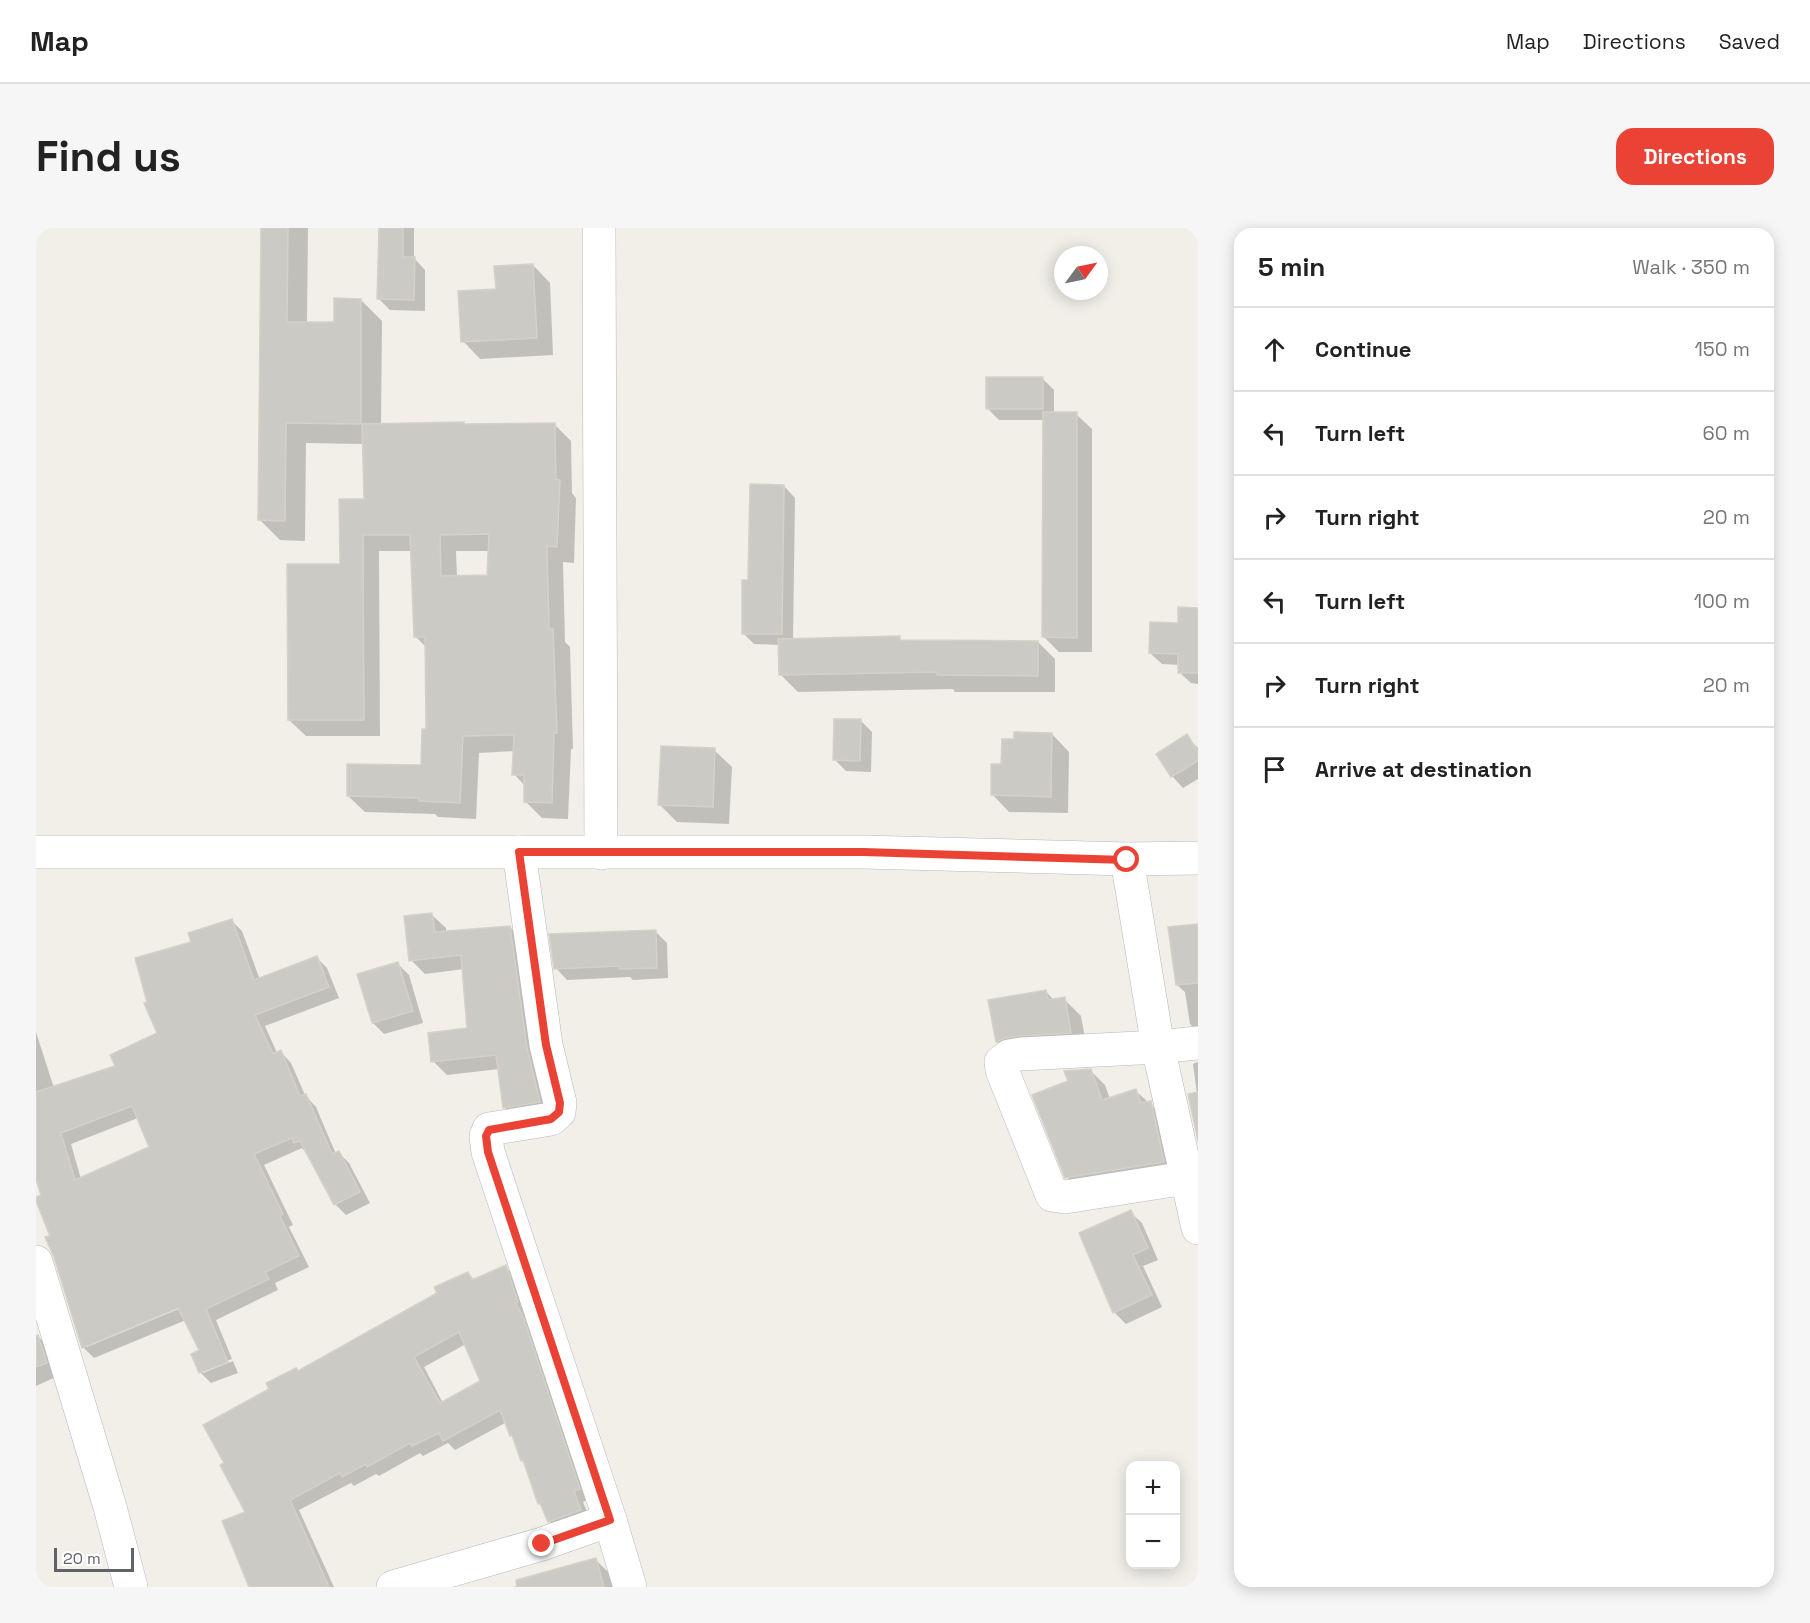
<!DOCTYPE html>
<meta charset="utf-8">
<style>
body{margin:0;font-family:"Space Grotesk",sans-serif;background:#f6f6f6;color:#222}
.controls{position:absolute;right:18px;bottom:18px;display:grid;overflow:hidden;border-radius:12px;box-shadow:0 3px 15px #0003}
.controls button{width:54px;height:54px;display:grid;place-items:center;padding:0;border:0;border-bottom:2px solid #e0e0e0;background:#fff;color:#222;font:30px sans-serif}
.compass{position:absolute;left:1018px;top:18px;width:54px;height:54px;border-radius:50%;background:#fff;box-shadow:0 3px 15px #0003;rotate:57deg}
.scale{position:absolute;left:18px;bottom:15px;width:80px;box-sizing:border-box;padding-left:6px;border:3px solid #5f6368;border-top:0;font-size:16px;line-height:21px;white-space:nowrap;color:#5f6368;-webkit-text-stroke:4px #fff;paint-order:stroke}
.stop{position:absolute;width:18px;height:18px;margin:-14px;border:4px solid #ea4335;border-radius:50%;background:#fff}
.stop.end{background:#ea4335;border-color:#fff;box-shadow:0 2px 6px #0008}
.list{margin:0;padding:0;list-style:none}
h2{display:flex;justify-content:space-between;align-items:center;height:78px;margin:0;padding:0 24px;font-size:26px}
h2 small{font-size:20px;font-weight:400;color:#767676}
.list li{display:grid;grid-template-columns:39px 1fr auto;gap:18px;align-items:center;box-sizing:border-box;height:84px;padding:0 24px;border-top:2px solid #e0e0e0}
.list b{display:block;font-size:22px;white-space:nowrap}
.list em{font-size:20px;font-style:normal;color:#767676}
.icon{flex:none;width:33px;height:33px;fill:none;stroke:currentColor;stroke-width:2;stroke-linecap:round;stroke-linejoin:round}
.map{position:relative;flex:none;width:1162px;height:1359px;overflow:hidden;border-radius:18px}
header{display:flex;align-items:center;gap:36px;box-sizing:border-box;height:84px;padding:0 30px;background:#fff;border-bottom:2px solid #e0e0e0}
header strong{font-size:28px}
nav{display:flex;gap:33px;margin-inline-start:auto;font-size:21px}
.intro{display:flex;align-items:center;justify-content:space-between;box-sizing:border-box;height:144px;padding:0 36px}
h1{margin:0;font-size:42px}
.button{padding:15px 27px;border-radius:18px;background:#ea4335;color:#fff;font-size:21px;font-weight:700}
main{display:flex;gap:36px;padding:0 36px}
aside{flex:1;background:#fff;border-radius:18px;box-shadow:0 3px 15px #0003}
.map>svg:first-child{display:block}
.shadow{fill:#0003;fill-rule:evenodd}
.building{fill:#cccac5;stroke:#d6d1c6;stroke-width:1.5;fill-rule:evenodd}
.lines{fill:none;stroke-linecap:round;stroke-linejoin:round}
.minor-casing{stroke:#b5b8bc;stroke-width:34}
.minor{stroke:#fff;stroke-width:33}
.route{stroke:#ea4335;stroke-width:8}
</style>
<header>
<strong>Map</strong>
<nav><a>Map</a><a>Directions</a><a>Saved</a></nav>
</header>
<div class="intro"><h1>Find us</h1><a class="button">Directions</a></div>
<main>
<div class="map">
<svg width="1162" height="1359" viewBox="0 0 1162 1359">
<rect width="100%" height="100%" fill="#f1efe8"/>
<!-- shadow -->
<g class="shadow">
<path d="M227,0h45l-1,96h28l26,-24 21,21 -1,104 173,-1 17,17 1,52 4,5 -2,65 -11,-1 2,80 5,5 3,102h-2l-3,70 -26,-1 -17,-17v-15l-11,-12 1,-23 -36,2 -3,66 -38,-2 -3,-3 -70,-2 -17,-16 74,-29 5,-36v-83l-12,-12 -3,-85h-33l1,185h-74l-17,-16 77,-219 -2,-57 -58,-1 -1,98 -25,-1 -20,-20zM420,323h34l-1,26h-32z"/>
<path d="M344,0h34v30l11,12v41l-35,-1 -12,-12z"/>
<path d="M497,37l17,18 3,72 -73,4 -17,-18 34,-50z"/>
<path d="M1006,150l12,12v24h22l16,15v223h-33l-16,-16 2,-216h-46l-11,-11z"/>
<path d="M748,258l11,12 -2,142 106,-2 3,3 136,1 17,17v33h-100l-2,-3 -155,3 -17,-17 -1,-30 -26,-1 -11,-11 7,-52z"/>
<path d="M1144,380l18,1v75l-7,-1 -12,-11 1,-7 -18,-1 -12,-11 29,-29z"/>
<path d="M825,493l11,11 -1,40 -25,-1 -12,-12z"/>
<path d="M1016,506l17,18 -1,61 -59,-1 -17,-18 10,-28 13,-26z"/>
<path d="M1150,508l12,12v31l-15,9 -11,-12 -14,-22z"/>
<path d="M678,522l18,17 -3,57 -52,-2 -17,-17z"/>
<path d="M396,687l14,13v4l64,-5 14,14 29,174 -35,6 -14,-14 -5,-38 -52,6 -14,-14 36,-32 -5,-60 -39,5 -14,-14z"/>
<path d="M196,693l10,10 18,49 56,-23 11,11 12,30 -74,28 12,27 4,-1 10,11 14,32 11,12 20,47 3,-1 10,10 21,40 -24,12 -11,-11 -27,-52 -2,1 -4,-5 -38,17 29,60 -4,2 20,40 -34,16 3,7 -62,30 16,39 -29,11v3l30,-12 5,12 -27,10 -11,-11 1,-21 -15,-31 -92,38 -11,-11 -28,-91 -12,-61 -7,-21v-142l18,56 63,-21 42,-33 34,-91zM102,890l13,30 -70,31 -10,-35zM148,1076l2,2 -99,41v-3z"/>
<path d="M1162,697v107l-8,-8 -5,-32 -8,-7 -7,-56z"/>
<path d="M620,704l11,11 1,35 -35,2 -3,-3 -63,3 -11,-12z"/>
<path d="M362,736l11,11 14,48 -39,11 -11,-11z"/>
<path d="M1010,764l8,8 10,-1 17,17 6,33 -73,10 -17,-17 -7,-41z"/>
<path d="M1162,834v65l-2,-2 1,-31 -4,-30z"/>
<path d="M1055,843l14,14 5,14 26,-8 28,26 13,59 -96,15 -14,-14 3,-95z"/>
<path d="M1094,984l12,11 16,37 -15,6 19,41 -36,17 -11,-11 -34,-79z"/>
<path d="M469,1039l11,10 73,222 -6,3 8,19 -32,11 -10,-11 -9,-18 -25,-65 -10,-15 -50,27 -7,-7 -25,13 -3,-3 -41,23 -3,-2 -22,12 -3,-3 -52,27 35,77h-84l-3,-74 -21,-49 45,-74 28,-18 140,-78 29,-21 6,7zM430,1116l16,37 -39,22 -19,-36z"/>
<path d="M2,1108l11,12 9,28 -22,10v-49z"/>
<path d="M560,1332l16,16 3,11h-101z"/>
</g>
<!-- building -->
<g class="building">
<path d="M225,0h27l-1,94h47v-24l27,1v125l-75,-1 -1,98 -27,-1z"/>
<path d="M343,0h24v29h12l-1,43 -37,-1z"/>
<path d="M497,36l4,74 -76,4 -3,-51 38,-2 -2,-23z"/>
<rect x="950" y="149" width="57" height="32"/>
<path d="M1007,184h34v226l-35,-1z"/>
<path d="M428,194v2l91,-1 1,56 4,1 -3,67 -10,-1 2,83h4l4,104h-3l-2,70 -28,-1v-27h-12l2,-40 -51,1 -3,67 -41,-2v-3l-72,-2v-32l74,1 1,-36h4l-1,-92h-11l-4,-102h-47l1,185h-76l-1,-156h53l-1,-65h25l-2,-75zM453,306l-2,41 -46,1 -1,-41z"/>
<path d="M714,256l34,1 -2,149h-40v-54h6z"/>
<path d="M1142,379l20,1v65h-20v-19l-29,-1 1,-31 28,1z"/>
<path d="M864,408v4l138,1v35l-101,-1v-3l-158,3 -1,-36z"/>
<path d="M798,491h27l-1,42 -27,-1z"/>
<path d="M978,504l38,1 -1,64 -60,-2v-31h10l1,-25h12z"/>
<path d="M1151,506l11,18v9l-27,16 -15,-23z"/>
<path d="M625,518l54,2 -2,59 -55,-2z"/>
<path d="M396,685l3,19 75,-6 17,122 13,54 -37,6 -7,-53 -65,7 -3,-29 39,-5 -6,-73 -52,6 -5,-45z"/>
<path d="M196,691l22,61 63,-24 12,31 -74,28 18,39 8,-4 19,46 6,-2 26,60 7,-3 21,41 -26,13 -34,-64 -6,2 -2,-5 -38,16 29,60 -3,2 19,40 -34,16 4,7 -63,30 22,53 -29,11 -8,-19 8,-4 -21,-42 -96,40 -28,-91 -9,-20 5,-1 -14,-35v-4l5,-2 -5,-16v-87l79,-26 -5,-11 47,-22 -13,-30 3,-1 -12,-44 56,-16 -3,-9zM96,878l17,41 -74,33 -14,-47z"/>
<path d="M1162,696v59l-22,2 -8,-58z"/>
<path d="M620,702l1,38 -37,1v-3l-66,3 -5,-35z"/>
<path d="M362,734l15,49 -41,12 -15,-49z"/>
<path d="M1010,762l2,10 17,-3 6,36 -53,3 -13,2 -9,4 -8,-42z"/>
<path d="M1055,841l11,31 34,-11 5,14 10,-2 13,61 -99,16 -33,-83 36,-14 -4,-10z"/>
<path d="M1162,864v49l-10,-47z"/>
<path d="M1095,982l17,38 -15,7 19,40 -39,18 -34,-80z"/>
<path d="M470,1037l12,37 -2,1 8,16 56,170 -6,2 7,19 -33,12 -8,-19 -2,1 -15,-44 -2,1 -9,-26 -2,1 -10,-26 -57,31 -4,-8 -27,13 -2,-3 -43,24 -1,-3 -24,13 -2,-4 -50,27 39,87h-80l-27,-66 23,-9 -25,-47 4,-2 -21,-38 66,-36 -3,-6 30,-15 2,3 139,-78 -3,-6 34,-15 4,8zM423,1104l21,49 -40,22 -26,-46z"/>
<path d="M2,1107l9,28 -11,4v-31z"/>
<path d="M560,1330l8,29h-87l-1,-7z"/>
</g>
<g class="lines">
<defs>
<g id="minor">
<path d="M563,0l2,625"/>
<path d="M0,624h827l264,7 71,-1"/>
<path d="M483,624l27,193 14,58 -1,9 -8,7 -62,10 -3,7 2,16 122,368 20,67"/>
<path d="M1091,631l31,188 40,181"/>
<path d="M1162,815l-40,4 -137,7 -12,2 -8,6 1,8 50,125 13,2 133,-21"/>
<path d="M0,1034l74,245 21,80"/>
<path d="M357,1359l149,-43 68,-24"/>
</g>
</defs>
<!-- minor casing -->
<use href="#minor" class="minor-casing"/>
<!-- minor -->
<use href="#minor" class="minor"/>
</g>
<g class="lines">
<!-- route -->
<path class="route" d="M506,1316l68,-24 -122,-368 -2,-16 3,-6 62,-11 8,-7 1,-9 -14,-58 -27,-193h344l264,8"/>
</g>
</svg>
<div class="controls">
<button>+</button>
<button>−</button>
</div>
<svg class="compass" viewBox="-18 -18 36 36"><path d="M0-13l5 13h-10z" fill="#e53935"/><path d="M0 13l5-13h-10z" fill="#767676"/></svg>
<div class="scale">20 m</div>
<div class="stop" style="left:1091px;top:632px"></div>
<div class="stop end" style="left:506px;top:1316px"></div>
</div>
<aside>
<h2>5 min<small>Walk · 350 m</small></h2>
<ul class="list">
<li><svg class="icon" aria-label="ahead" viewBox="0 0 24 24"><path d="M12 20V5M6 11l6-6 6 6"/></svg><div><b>Continue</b></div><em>150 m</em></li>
<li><svg class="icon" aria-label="left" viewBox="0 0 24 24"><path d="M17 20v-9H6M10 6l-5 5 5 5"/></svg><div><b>Turn left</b></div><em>60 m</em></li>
<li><svg class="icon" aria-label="right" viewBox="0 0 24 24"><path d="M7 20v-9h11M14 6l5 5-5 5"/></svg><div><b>Turn right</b></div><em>20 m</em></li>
<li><svg class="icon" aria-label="left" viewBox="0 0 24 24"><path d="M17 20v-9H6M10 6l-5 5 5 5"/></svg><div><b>Turn left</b></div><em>100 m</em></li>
<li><svg class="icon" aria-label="right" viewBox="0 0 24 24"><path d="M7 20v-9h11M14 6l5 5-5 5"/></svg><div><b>Turn right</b></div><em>20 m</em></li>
<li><svg class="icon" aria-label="arrive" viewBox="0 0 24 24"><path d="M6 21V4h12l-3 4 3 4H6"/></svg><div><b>Arrive at destination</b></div></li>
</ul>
</aside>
</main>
